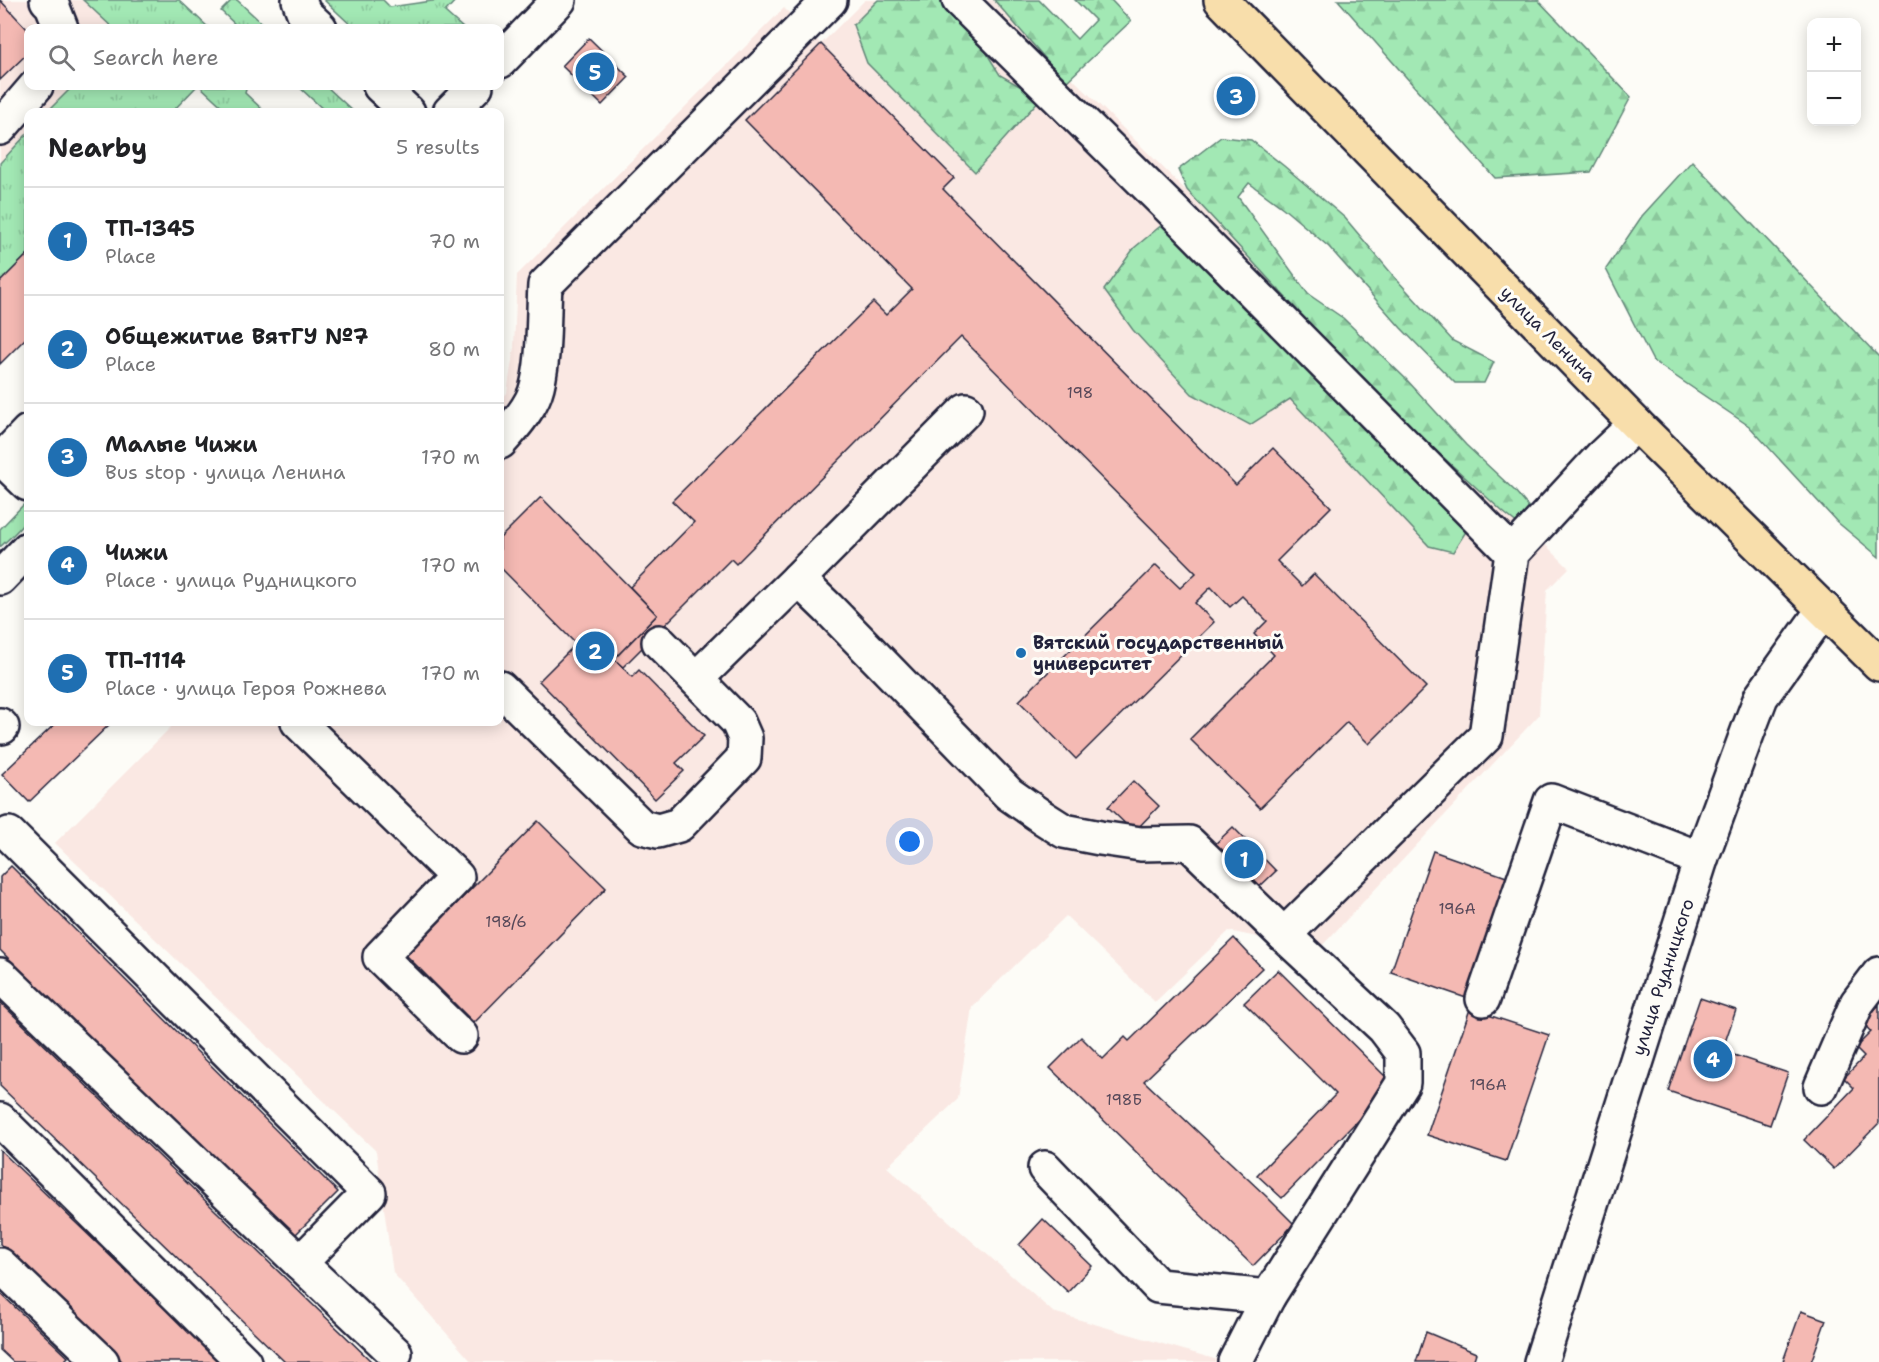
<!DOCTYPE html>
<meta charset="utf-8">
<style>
body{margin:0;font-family:"Shantell Sans",sans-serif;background:#f2f2f2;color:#202124}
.controls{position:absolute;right:18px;top:18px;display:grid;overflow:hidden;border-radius:12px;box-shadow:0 3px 15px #0003}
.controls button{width:54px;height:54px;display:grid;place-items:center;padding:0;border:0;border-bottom:2px solid #e0e0e0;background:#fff;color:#202124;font:30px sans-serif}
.you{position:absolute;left:910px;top:842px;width:21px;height:21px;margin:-15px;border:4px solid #fff;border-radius:50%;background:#1a73e8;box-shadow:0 0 0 9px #1a73e833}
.badge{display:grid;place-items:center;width:39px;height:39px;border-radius:50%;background:#1f6fb2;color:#fff;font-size:20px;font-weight:700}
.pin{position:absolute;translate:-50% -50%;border:3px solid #fff;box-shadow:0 2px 6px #0006}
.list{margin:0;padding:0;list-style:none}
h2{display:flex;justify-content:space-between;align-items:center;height:78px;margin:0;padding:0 24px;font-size:26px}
h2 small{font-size:20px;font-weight:400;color:#757577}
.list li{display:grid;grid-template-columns:39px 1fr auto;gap:18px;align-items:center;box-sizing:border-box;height:108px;padding:0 24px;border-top:2px solid #e0e0e0}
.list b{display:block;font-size:22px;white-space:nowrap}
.list p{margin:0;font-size:20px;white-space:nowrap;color:#757577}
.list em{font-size:20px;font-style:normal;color:#757577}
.icon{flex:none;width:33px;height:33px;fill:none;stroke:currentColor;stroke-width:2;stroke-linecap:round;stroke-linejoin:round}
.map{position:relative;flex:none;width:1879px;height:1362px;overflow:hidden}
.search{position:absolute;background:#fff;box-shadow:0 3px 15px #0003;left:24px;top:24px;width:480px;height:66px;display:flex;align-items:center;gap:15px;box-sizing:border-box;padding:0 21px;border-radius:12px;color:#757577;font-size:22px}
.panel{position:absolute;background:#fff;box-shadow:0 3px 15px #0003;left:24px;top:108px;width:480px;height:618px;border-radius:12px}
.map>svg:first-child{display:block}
.built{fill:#fae8e3}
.grass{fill:url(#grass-tufts);stroke:#628578;stroke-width:1.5}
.forest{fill:url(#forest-firs);stroke:#628578;stroke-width:1.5}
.building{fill:#f4b9b3;stroke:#22223b;stroke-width:1.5}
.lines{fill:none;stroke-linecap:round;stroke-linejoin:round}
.minor-casing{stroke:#22223b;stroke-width:38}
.major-casing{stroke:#22223b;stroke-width:38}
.minor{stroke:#fdfcf7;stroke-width:33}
.major{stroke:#f8deab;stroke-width:33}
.poi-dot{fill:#1f6fb2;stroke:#fdfcf7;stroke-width:2}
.labels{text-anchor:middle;stroke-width:6;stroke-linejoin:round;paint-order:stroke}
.number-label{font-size:15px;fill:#564859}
.street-label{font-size:18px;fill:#22223b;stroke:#fdfcf7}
.poi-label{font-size:18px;font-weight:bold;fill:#22223b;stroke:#fdfcf7;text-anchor:start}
</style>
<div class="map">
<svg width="1879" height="1362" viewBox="0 0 1879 1362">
<defs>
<pattern id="grass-tufts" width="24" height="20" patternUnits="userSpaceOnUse" patternTransform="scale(1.5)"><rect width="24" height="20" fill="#a2e8b4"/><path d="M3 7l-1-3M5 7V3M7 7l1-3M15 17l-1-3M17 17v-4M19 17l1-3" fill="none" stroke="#8bc79c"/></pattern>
<pattern id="forest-firs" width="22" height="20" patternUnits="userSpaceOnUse" patternTransform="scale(1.5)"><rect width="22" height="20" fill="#a2e8b4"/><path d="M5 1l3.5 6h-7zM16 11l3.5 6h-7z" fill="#8bc79c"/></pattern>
</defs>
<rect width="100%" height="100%" fill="#fdfcf7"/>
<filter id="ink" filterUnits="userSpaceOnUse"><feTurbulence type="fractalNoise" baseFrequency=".0167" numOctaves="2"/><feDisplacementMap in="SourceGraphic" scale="12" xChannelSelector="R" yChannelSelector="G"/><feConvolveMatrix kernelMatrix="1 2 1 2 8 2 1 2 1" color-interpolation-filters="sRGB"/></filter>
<g filter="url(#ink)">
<!-- built -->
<g class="built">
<path d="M0,0h83l30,28h-85v58h45l-26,26h-19v21l-28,30z"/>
<path d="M865,0h128l576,568 -22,22 -8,125 -221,235 -89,-19 -74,71 -89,-86 -94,91 -14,92 -71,68 166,145 165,48 -3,2h-743l-79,-89 -17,-122 -321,-308 121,-121h324v-321l7,-8 7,-46 3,-72 267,-267 37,36z"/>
</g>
<!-- grass -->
<g class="grass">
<path d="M83,0h96l30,28h-96z"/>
<path d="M232,0h5l30,28h-28l-18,-17z"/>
<path d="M324,0h59l7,7 49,-7h17l-11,12 18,16h-109z"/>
<path d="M73,86h124l-25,26h-125z"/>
<path d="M200,86h47l-2,7 20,19h-37z"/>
<path d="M298,86h28l28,26h-28z"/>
<path d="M28,133v121l-28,28v-119z"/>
<path d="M26,502c9,18 -15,34 -26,45v-18z"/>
</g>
<!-- forest -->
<g class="forest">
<path d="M878,0h63l29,26 30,49 41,23 -66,74 -108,-109 -14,-38z"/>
<path d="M994,0h45l38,39 18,-19 -20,-20h36l20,21 -65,61z"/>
<path d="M1338,0h200l93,97 -40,75 -96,6z"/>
<path d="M1221,137l30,3 33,26 61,52 52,62 56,61 41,21 -10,21h-29l-54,-55 -72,-81 -46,-39 -34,-25 -11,14 70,97 35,24 63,61 60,66 49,46 21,25 -13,12 -20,-16 -129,-118 -187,-204 -9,-20z"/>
<path d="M1692,161l187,196v200l-43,-36 -87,-95 -96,-65 -47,-92 36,-53z"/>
<path d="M1163,224l309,298 -19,30 -24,-6 -139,-147 -40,26 -58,-31 -59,-64 -29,-40 30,-42z"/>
</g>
<!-- building -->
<g class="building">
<path d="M0,0l28,30v23l-28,27z"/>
<path d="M589,38l40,39 -27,28 -40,-39z"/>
<path d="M821,44l133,134 -11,11 293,296 37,-37 58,59 -54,54 25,25 12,-12 112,113 -57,57 -22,-22 -87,86 -70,-69 84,-84 -20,-21 13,-13 -25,-25 -12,11 -19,-20 -16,16 19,19 -138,137 -57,-58 137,-136 24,23 16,-15 -235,-236 -225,227 -5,-5 -108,108 -9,-8 43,-44 -27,-28 64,-65 -22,-21 201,-199 13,13 26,-26 -167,-169z"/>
<path d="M28,254v82l-28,28v-82z"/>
<path d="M541,497l116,118 -43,44 18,18 7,-7 65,66 -28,27 8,8 -29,28 -116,-118 37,-37 -76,-77v-29z"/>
<path d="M57,722h55l-83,80 -27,-28z"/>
<path d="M1133,781l26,25 -25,26 -26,-25z"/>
<path d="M538,821l68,67 -132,135 -68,-68z"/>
<path d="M1233,827l43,44 -21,20 -43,-44z"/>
<path d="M1433,851l79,28 -43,120 -78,-27z"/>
<path d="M11,866l327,326 -48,48 -290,-290v-73z"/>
<path d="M1234,938l28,30 -118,113 122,115 28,28 -41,42 -203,-198 31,-31 22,22 22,-22 4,4z"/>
<path d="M1278,970l115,114 -111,114 -25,-23 79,-81 -92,-91z"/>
<path d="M1700,998l36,12 -14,41 66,22 -18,52 -102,-34z"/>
<path d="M0,1002l372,360h-87l-285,-276z"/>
<path d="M1879,1005v118l-45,46 -30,-29 50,-52 -10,-10 20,-21 -9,-9 16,-16 -9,-10z"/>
<path d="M1470,1009l79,26 -43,126 -79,-26z"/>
<path d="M0,1150l221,212h-98l-123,-118z"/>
<path d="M1043,1219l49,47 -24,26 -49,-47z"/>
<path d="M0,1293l68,64 -5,5h-50l-13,-12z"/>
<path d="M1801,1311l25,9 -15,42h-25l-3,-1z"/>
<path d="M1426,1332l50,21 -3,9h-57z"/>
</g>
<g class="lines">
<defs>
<g id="minor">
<path d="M47,0l5,5 9,23"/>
<path d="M299,0l5,13 16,15"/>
<path d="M959,0l215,212 338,341"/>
<path d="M500,61l59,-61"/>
<path d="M380,86l28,26"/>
<path d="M450,112l26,-26"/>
<path d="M0,128l36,-42"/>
<path d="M28,432l-26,27 26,25"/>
<path d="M500,442c12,-13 29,-32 35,-49 10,-29 8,-77 10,-108l285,-285"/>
<path d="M0,578l28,-29"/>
<path d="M798,579l168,-169"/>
<path d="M696,679l102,-100 30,29 181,186 33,23 22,14 36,7 41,6 48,-1 95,92"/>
<path d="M500,688l142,139 16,4 21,-6 65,-67 1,-20 -7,-16 -79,-80"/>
<path d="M298,722l159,155 -77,80 81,79"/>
<path d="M0,725l2,2"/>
<path d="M0,975l300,288 69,-70 -360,-359"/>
<path d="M1483,999l68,-198 150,58"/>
<path d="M1821,1087l36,-84 22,-29"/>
<path d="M0,1120l244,242"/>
<path d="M1045,1168l113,118 110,11"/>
<path d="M300,1263l95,90"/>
<path d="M0,1265l102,97"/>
<path d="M1235,1362l33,-65 135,-214v-30l-19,-25 -100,-93 202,-199 26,-183 90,-97 34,-32"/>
<path d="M1541,1362l160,-503 47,-128 13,-34 63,-88"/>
</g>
<path id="major" d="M1221,0l415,424 243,240"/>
</defs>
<!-- minor casing -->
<use href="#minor" class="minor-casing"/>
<!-- major casing -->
<use href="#major" class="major-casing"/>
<!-- minor -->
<use href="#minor" class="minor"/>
<!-- major -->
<use href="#major" class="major"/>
</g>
</g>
<!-- markers -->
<circle class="poi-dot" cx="1021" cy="653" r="6"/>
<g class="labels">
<!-- number labels -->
<g class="number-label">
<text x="1080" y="398">198</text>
<text x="1457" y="914">196А</text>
<text x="506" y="927">198/6</text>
<text x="1488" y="1090">196А</text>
<text x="1124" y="1105">198Б</text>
</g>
<!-- street labels -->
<g class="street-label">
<text transform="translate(1548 334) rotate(45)" y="6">улица Ленина</text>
<text transform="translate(1663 977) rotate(-72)" y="6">улица Рудницкого</text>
</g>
<!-- poi labels -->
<g class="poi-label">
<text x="1033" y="649">Вятский государственный<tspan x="1033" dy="21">университет</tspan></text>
</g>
</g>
</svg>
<div class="controls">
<button>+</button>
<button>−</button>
</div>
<div class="you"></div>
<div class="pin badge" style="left:1244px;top:859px">1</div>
<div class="pin badge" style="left:595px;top:651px">2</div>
<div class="pin badge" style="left:1236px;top:96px">3</div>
<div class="pin badge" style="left:1713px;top:1059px">4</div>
<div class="pin badge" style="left:595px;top:72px">5</div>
<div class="search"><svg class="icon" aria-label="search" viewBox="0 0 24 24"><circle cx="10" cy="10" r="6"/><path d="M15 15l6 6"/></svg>Search here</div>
<section class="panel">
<h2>Nearby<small>5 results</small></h2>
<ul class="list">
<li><span class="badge">1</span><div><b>ТП-1345</b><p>Place</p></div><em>70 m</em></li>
<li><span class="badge">2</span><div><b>Общежитие ВятГУ №7</b><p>Place</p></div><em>80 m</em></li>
<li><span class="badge">3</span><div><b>Малые Чижи</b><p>Bus stop · улица Ленина</p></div><em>170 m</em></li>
<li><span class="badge">4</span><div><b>Чижи</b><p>Place · улица Рудницкого</p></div><em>170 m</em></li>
<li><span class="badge">5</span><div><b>ТП-1114</b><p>Place · улица Героя Рожнева</p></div><em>170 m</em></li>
</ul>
</section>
</div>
